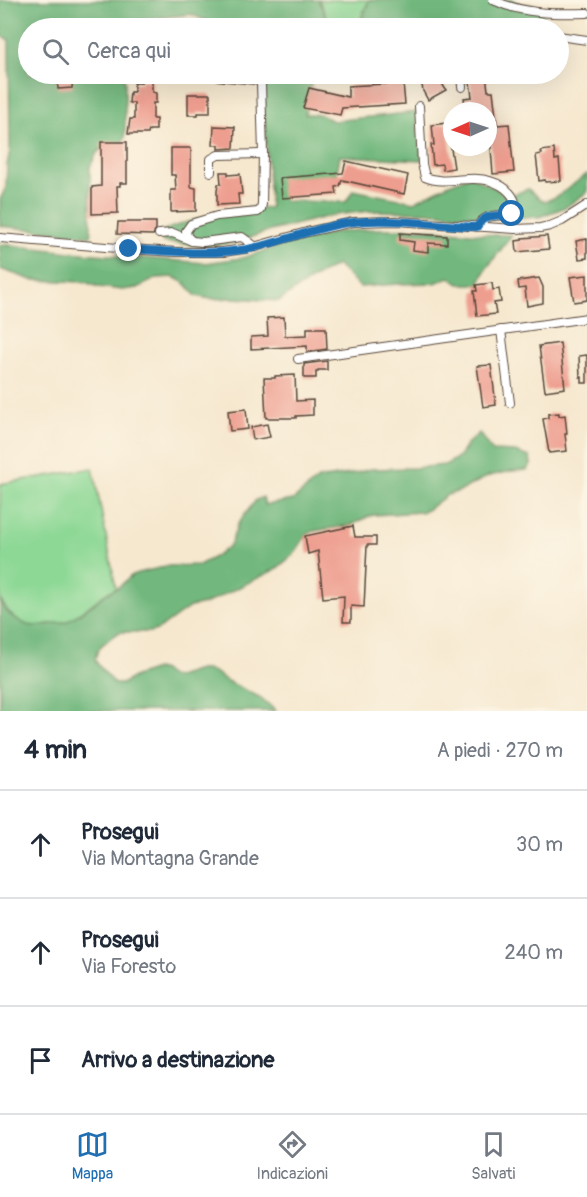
<!DOCTYPE html>
<html lang="it">
<meta charset="utf-8">
<style>
body{margin:0;font-family:Pangolin,sans-serif;background:#f6f6f7;color:#1f2937}
.compass{position:absolute;left:443px;top:102px;width:54px;height:54px;border-radius:50%;background:#fff;box-shadow:0 6px 24px #0002;rotate:267deg}
.stop{position:absolute;width:18px;height:18px;margin:-14px;border:4px solid #1f6fb2;border-radius:50%;background:#fff}
.stop.end{background:#1f6fb2;border-color:#fff;box-shadow:0 2px 6px #0008}
.list{margin:0;padding:0;list-style:none}
h2{display:flex;justify-content:space-between;align-items:center;height:78px;margin:0;padding:0 24px;font-size:26px}
h2 small{font-size:20px;font-weight:400;color:#747a83}
.list li{display:grid;grid-template-columns:39px 1fr auto;gap:18px;align-items:center;box-sizing:border-box;height:108px;padding:0 24px;border-top:2px solid #e0e1e3}
.list b{display:block;font-size:22px;white-space:nowrap}
.list p{margin:0;font-size:20px;white-space:nowrap;color:#747a83}
.list em{font-size:20px;font-style:normal;color:#747a83}
.icon{flex:none;width:33px;height:33px;fill:none;stroke:currentColor;stroke-width:2;stroke-linecap:round;stroke-linejoin:round}
.map{position:relative;flex:none;width:587px;height:711px;overflow:hidden}
.search{position:absolute;background:#fff;box-shadow:0 6px 24px #0002;left:18px;right:18px;top:18px;height:66px;display:flex;align-items:center;gap:15px;box-sizing:border-box;padding:0 21px;border-radius:33px;color:#747a83;font-size:22px}
.sheet{height:402px;background:#fff}
nav{display:flex;justify-content:space-around;align-items:center;box-sizing:border-box;height:84px;border-top:2px solid #e0e1e3;background:#fff;font-size:16px;color:#747a83}
nav a{display:grid;justify-items:center;gap:3px}
nav .on{color:#1f6fb2}
.map>svg:first-child{display:block}
.green{fill:#8dd895;stroke:#64815a;stroke-width:1.5}
.forest{fill:#72b87e;stroke:#56714e;stroke-width:1.5}
.building{fill:#ee9e8f}
.lines{fill:none;stroke-linecap:round;stroke-linejoin:round}
.street-casing{stroke:#574639;stroke-width:10}
.street{stroke:#fff;stroke-width:8}
.route{stroke:#1f6fb2;stroke-width:8}
</style>
<div class="map">
<svg width="587" height="711" viewBox="0 0 587 711">
<rect width="100%" height="100%" fill="#fcf5e5"/>
<filter id="ink" filterUnits="userSpaceOnUse"><feTurbulence type="fractalNoise" baseFrequency=".0167" numOctaves="2"/><feDisplacementMap in="SourceGraphic" scale="12" xChannelSelector="R" yChannelSelector="G"/><feConvolveMatrix kernelMatrix="1 2 1 2 8 2 1 2 1" color-interpolation-filters="sRGB"/></filter>
<filter id="wash" filterUnits="userSpaceOnUse"><feTurbulence type="fractalNoise" baseFrequency=".008" numOctaves="4" result="noise"/><feDisplacementMap in="SourceGraphic" scale="24" xChannelSelector="R" yChannelSelector="G"/><feGaussianBlur stdDeviation="1.35" result="paint"/><feColorMatrix in="noise" values="0 0 0 0 0 0 0 0 0 0 0 0 0 0 0 0 0 1.4 0 .05"/><feComposite in="paint" operator="in"/></filter>
<g filter="url(#wash)">
<rect width="100%" height="100%" fill="#f6e8cf"/>
<!-- green -->
<g class="green">
<path d="M319,0h50c-14,27 -3,29 -38,28z"/>
<path d="M93,468l23,120c-16,7 -28,21 -43,30 -7,5 -14,5 -22,6 -5,0 -10,2 -15,2 -17,1 -28,-13 -36,-27v-115z"/>
</g>
<!-- forest -->
<g class="forest">
<path d="M0,0h318l13,28h-109l-31,-14 -73,9v5h-90v46h95l2,7v57l-7,8h-14l-7,7 -7,14 1,69 -91,-10v-26l6,-13 1,-22 3,-15 -1,-110 -9,-5z"/>
<path d="M369,0h144l7,4 15,1 11,15 -2,8h-192l9,-6z"/>
<path d="M262,74h59l-8,1 -8,39h14l14,7 83,-9 6,48 -82,-4 -4,22 -52,1v22l62,1 7,-12 61,12 35,-18 21,-8 29,14 7,7 22,-8 16,13 14,-6 29,-22v18l-21,15 -27,10 -45,1 -68,-6 -56,-1 -36,4 -68,17 -29,10 -13,2 -19,2 -42,-4 -1,-11 22,-8 57,-15h29z"/>
<path d="M372,229h53l69,6h18l-26,34 -7,15h-20l-10,-7 -14,6 -38,1 -37,3 -23,-22 -24,13 -34,23 -45,-3 -23,1 -15,-3 -10,-12 -7,-4 -6,-3 -16,1 -20,10 -15,2 -23,-3 -14,-5 -53,-2 -32,-11v-25l70,8 135,11 37,-5 29,-9 66,-17z"/>
<path d="M479,433c5,6 8,13 14,18l22,1 15,5 1,7 -4,6 -15,1 -23,5 -20,10 -6,4 -16,5 -20,15 -6,2 -47,3 -7,2 -15,8 -38,6 -7,3 -13,20 -18,15 -71,35 -15,3 -6,4 -25,18 -8,3h-31l-7,4 -12,10 -4,6 -2,8 4,6 16,18h7l13,-8 21,-7 7,2 6,5 8,1 22,-7h7l8,2 13,9 34,17 15,13h-276v-112l7,13 6,5 14,8 8,1 31,-4 28,-18 6,-6 13,-8 6,-3 12,-11 7,-3 30,-7 31,-1 19,-10 12,-10 8,-21 4,-6 14,-18 7,-3 2,8 28,-5 25,-21 38,-6 14,-4 45,-1 30,-3 14,-8 8,-13z"/>
</g>
<g id="blocks">
<!-- building -->
<g class="building">
<path d="M57,74h16l-1,14 -14,1z"/>
<path d="M420,74h18v3l8,13 -18,10 -5,-9z"/>
<path d="M469,74h17l2,17h5l4,34 12,-1 5,48 -21,2 -5,-63h-22l-2,-13 8,-1z"/>
<path d="M141,80h11v12l4,1v10h-3v16h3v11h-7l-1,4h-20l2,-15h4v-16h-5l1,-11h4v-9h7z"/>
<path d="M403,83l2,21 -63,4 -2,7 -37,-7 6,-20 39,9v-11z"/>
<path d="M188,94h22v19h-12v2h-10z"/>
<path d="M447,123l7,45 -11,2 -1,-6 -9,1 -2,-20h3l-2,-20z"/>
<path d="M214,126l21,1 -1,21 -15,1v-4h-6z"/>
<path d="M101,142h26v41h-7v3h-3l1,27 -26,1v-27l9,-1z"/>
<path d="M171,148h20v39l5,1v23l-25,1v-22h5l-1,-15h-4z"/>
<path d="M554,149l1,11 4,-1 2,22 -16,1v-2l-6,1 -3,-26 6,-1 -1,-3z"/>
<path d="M346,161l62,14 -4,19 -62,-14 -2,6 -4,1 1,7 -55,4 -2,-20 63,-5z"/>
<path d="M220,172h8v3l12,-1 2,20h-4l1,10 -22,1v-14l1,-7h3z"/>
<path d="M118,222h38v7l-3,6 -36,-1z"/>
<path d="M400,233l47,3v8l-19,-1v9l-15,-2 1,-8 -14,-2z"/>
<path d="M547,236l2,13 -32,3 -1,-11 6,-1v-2z"/>
<path d="M587,239v19l-8,1 -3,-18z"/>
<path d="M587,275v25l-13,2 -4,-25z"/>
<path d="M539,278l4,9v16l-16,3 -2,-18 -6,1 -1,-8z"/>
<path d="M492,283l1,7 6,-1 2,13 -7,1 2,11 -19,2 -3,-25h3l-1,-6z"/>
<path d="M284,317l1,19 22,-1v-7h19l1,21 -20,3v-6l-56,3v-12l17,-1 -1,-18z"/>
<path d="M560,343l5,45 -20,3 -6,-45z"/>
<path d="M587,355v28h-5v-6h-2l-1,-21z"/>
<path d="M327,361v9h-9v2h-2v6h-12v-14z"/>
<path d="M491,365l5,40 -13,2 -6,-41z"/>
<path d="M295,375l1,26 17,-1v15l-17,1v2h-30l-2,-40h11v-2z"/>
<path d="M246,409l2,20 -18,2 -2,-20z"/>
<path d="M559,413v3l6,-1 2,19h-2l2,17 -18,2 -6,-34 5,-1v-4z"/>
<path d="M267,424l3,13 -17,3 -2,-13z"/>
<path d="M353,526l2,11h21v8h-9l-3,62 -13,-1v16h-8l1,-26 -21,2 -5,-47 -10,3 -3,-18z"/>
</g>
</g>
</g>
<g filter="url(#ink)">
<use href="#blocks" fill-opacity="0" stroke="#574639" stroke-width="1.5"/>
<g class="lines">
<defs>
<g id="street">
<path d="M493,0c29,14 63,14 94,13"/>
<path d="M558,36l29,4"/>
<path d="M461,74l1,13"/>
<path d="M419,106l3,58 3,13c22,9 44,-3 65,4 14,4 32,17 22,33 -15,3 -26,-2 -35,13"/>
<path d="M211,172v-13l7,-4 45,-1"/>
<path d="M159,234l14,-1 19,8 11,1 39,-5 14,10"/>
<path d="M0,238l129,11 47,3h47l27,-4 57,-16 46,-10 43,-1 119,8 25,-1 10,-2 12,-5 25,-16"/>
<path d="M192,241l-5,-5 -1,-5 5,-7 6,-2 20,-6 41,-4 3,-3 1,-5 1,-50 -2,-71 -5,-3 -60,-6"/>
<path d="M501,330l9,73"/>
<path d="M298,359l289,-41"/>
</g>
</defs>
<!-- street casing -->
<use href="#street" class="street-casing"/>
<!-- street -->
<use href="#street" class="street"/>
</g>
</g>
<g class="lines" filter="url(#ink)">
<!-- route -->
<path class="route" d="M129,249c40,2 79,7 119,0 36,-7 69,-23 106,-27 41,-4 82,3 123,5 8,-15 20,-10 35,-13"/>
</g>
</svg>
<svg class="compass" viewBox="-18 -18 36 36"><path d="M0-13l5 13h-10z" fill="#e53935"/><path d="M0 13l5-13h-10z" fill="#747a83"/></svg>
<div class="stop" style="left:512px;top:214px"></div>
<div class="stop end" style="left:129px;top:249px"></div>
<div class="search"><svg class="icon" aria-label="search" viewBox="0 0 24 24"><circle cx="10" cy="10" r="6"/><path d="M15 15l6 6"/></svg>Cerca qui</div>
</div>
<section class="sheet">
<h2>4 min<small>A piedi · 270 m</small></h2>
<ul class="list">
<li><svg class="icon" aria-label="ahead" viewBox="0 0 24 24"><path d="M12 20V5M6 11l6-6 6 6"/></svg><div><b>Prosegui</b><p>Via Montagna Grande</p></div><em>30 m</em></li>
<li><svg class="icon" aria-label="ahead" viewBox="0 0 24 24"><path d="M12 20V5M6 11l6-6 6 6"/></svg><div><b>Prosegui</b><p>Via Foresto</p></div><em>240 m</em></li>
<li><svg class="icon" aria-label="arrive" viewBox="0 0 24 24"><path d="M6 21V4h12l-3 4 3 4H6"/></svg><div><b>Arrivo a destinazione</b></div></li>
</ul>
</section>
<nav>
<a class="on"><svg class="icon" aria-label="map" viewBox="0 0 24 24"><path d="M3 6l6-2 6 2 6-2v14l-6 2-6-2-6 2zM9 4v14M15 6v14"/></svg>Mappa</a>
<a><svg class="icon" aria-label="directions" viewBox="0 0 24 24"><path d="M12 3l9 9-9 9-9-9zM9 14v-3h6M13 9l2 2-2 2"/></svg>Indicazioni</a>
<a><svg class="icon" aria-label="saved" viewBox="0 0 24 24"><path d="M7 4h10v16l-5-4-5 4z"/></svg>Salvati</a>
</nav>
